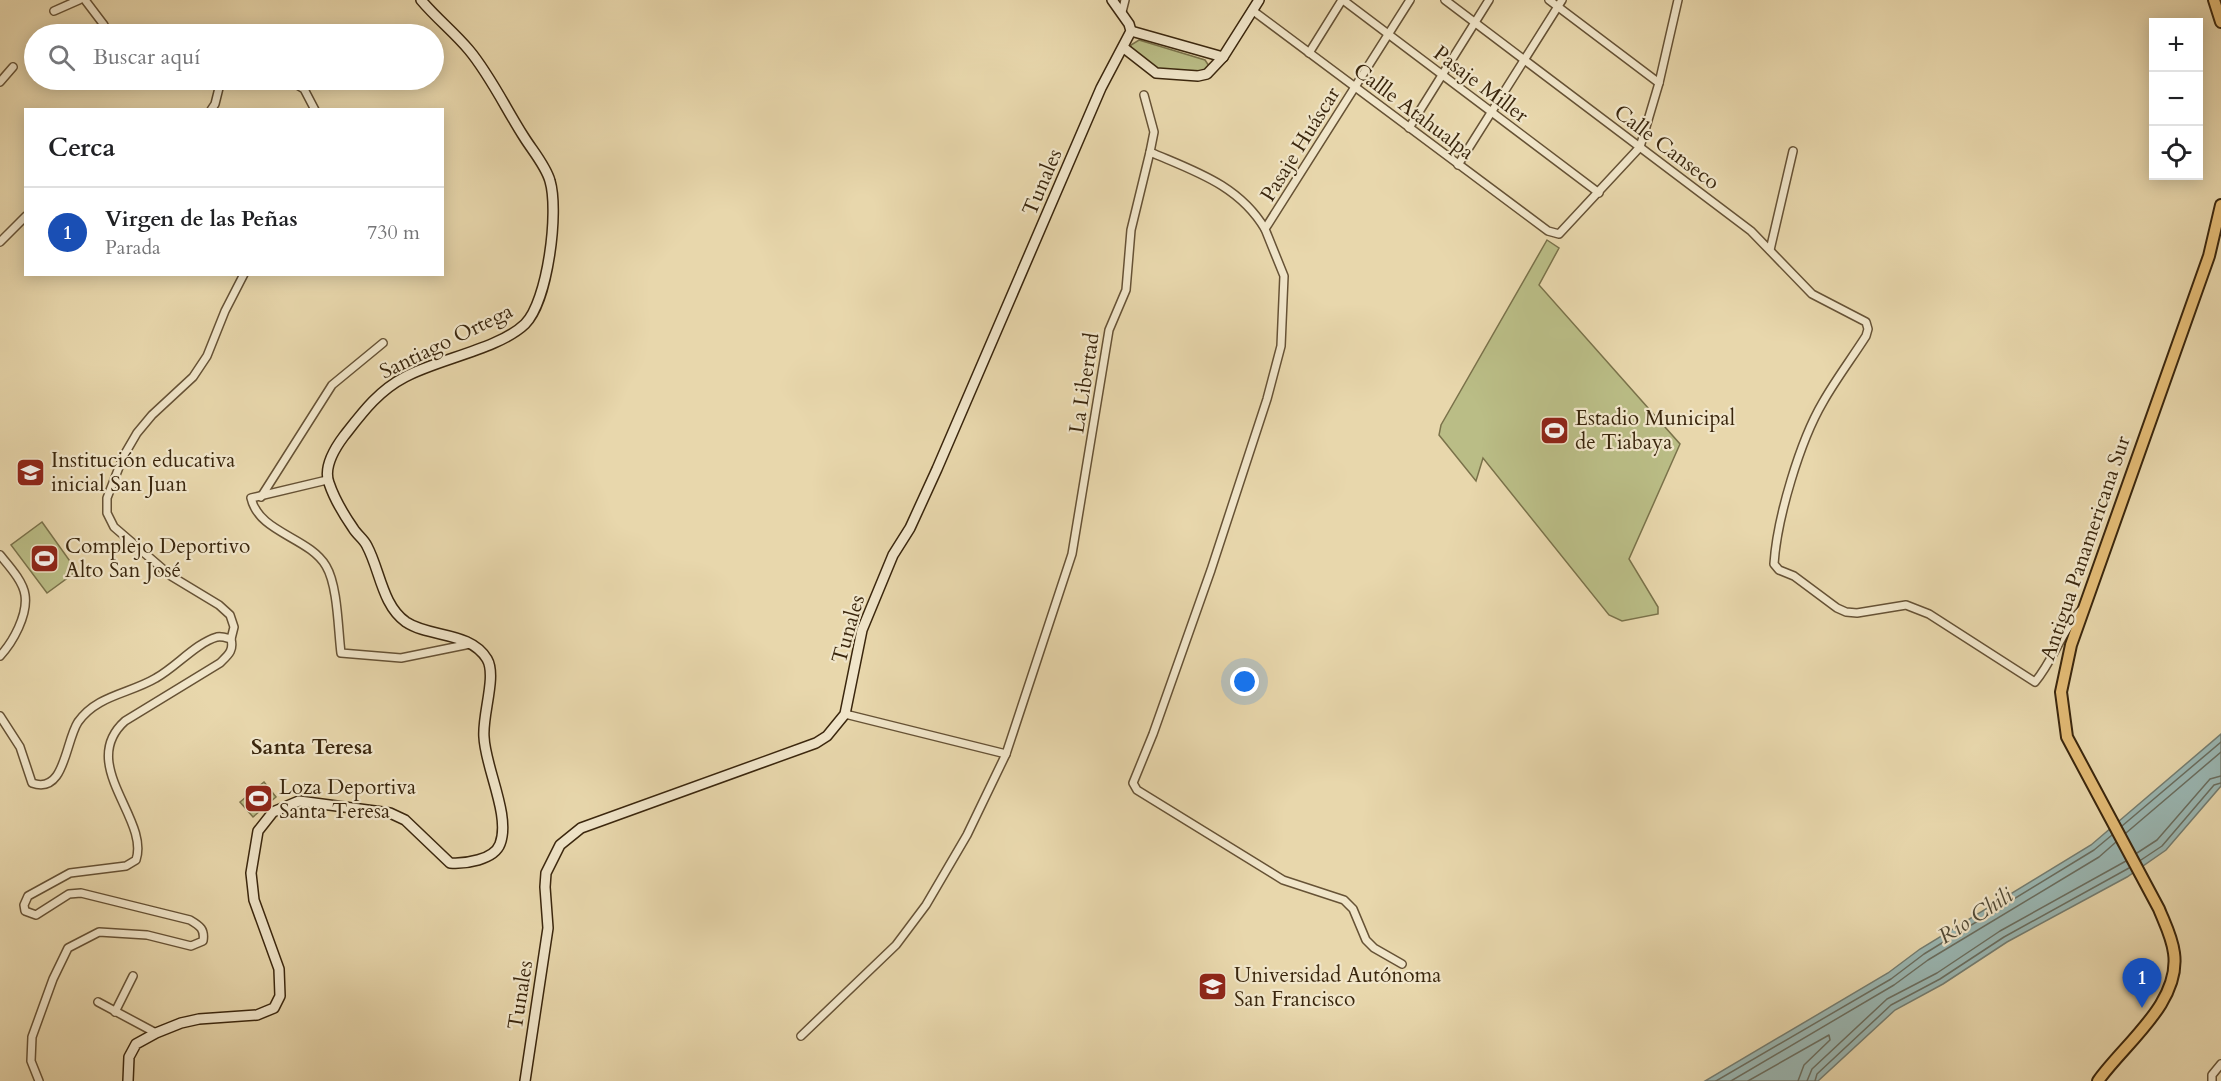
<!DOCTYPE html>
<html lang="es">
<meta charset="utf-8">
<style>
body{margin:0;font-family:Cardo,serif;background:#f2f2f2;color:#202124}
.controls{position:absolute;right:18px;top:18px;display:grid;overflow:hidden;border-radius:0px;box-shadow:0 3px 15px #0003}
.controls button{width:54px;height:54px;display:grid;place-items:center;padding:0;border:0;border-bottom:2px solid #e0e0e0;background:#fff;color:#202124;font:30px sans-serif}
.you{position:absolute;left:1245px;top:682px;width:21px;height:21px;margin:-15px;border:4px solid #fff;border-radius:50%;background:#1a73e8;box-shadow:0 0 0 9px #1a73e833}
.badge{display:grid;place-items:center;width:39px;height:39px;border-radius:50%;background:#d93025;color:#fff;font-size:20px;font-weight:700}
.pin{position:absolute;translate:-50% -50px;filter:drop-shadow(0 2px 3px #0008)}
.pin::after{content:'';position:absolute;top:32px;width:21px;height:18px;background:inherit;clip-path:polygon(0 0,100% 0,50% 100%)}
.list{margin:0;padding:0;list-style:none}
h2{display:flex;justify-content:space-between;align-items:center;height:78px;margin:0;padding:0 24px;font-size:26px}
h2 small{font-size:20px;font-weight:400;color:#757577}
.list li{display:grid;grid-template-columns:39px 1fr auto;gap:18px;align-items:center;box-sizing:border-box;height:90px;padding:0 24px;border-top:2px solid #e0e0e0}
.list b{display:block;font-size:22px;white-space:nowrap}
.list p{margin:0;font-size:20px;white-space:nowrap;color:#757577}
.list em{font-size:20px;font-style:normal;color:#757577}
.icon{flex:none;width:33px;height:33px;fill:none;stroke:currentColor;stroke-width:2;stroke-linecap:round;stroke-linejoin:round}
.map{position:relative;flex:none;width:2221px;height:1081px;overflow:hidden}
.search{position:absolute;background:#fff;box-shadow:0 3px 15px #0003;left:24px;top:24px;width:420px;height:66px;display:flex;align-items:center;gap:15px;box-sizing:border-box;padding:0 21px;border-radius:33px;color:#757577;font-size:22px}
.panel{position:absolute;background:#fff;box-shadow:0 3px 15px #0003;left:24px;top:108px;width:420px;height:168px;border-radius:0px}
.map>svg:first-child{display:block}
.green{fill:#babd86;stroke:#7a724a;stroke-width:1.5}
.water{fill:#9ab7b3;stroke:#747d71;stroke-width:1.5}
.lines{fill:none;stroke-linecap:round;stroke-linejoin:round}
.shore{stroke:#6a6e60;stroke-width:1.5}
.street-casing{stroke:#665235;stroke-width:10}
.secondary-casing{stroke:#3a260d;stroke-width:12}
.primary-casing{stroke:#3a260d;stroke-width:14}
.street{stroke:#f0e5c9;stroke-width:7}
.secondary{stroke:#f0e5c9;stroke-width:9}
.primary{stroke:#e4bc76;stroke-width:10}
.labels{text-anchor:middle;stroke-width:4.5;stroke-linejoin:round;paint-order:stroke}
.street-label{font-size:21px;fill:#3a260d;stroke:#f0e5c9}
.poi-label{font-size:21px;fill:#3a260d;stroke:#f0e5c9;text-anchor:start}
.neighbourhood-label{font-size:22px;font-weight:bold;fill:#3a260d;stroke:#f0e5c9}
.water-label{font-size:22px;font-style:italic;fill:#524a36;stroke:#f0e5c9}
</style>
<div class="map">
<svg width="2221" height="1081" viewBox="0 0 2221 1081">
<rect width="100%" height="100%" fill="#e8d7ac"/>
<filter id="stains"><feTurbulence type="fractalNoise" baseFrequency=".00333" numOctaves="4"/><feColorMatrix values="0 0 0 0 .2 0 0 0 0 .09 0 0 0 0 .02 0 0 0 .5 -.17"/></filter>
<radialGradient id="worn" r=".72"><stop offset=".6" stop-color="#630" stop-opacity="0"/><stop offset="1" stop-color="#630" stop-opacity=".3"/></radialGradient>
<!-- green -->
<g class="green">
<path d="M1139,40l66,20 4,6 -6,6 -48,-2 -24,-20v-5z"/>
<path d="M1547,240l12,8 -20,37 141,159 -51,115 29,48v7l-36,7 -13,-6 -126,-157 -7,23 -37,-46 2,-10z"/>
<path d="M42,522l35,49 -30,22 -36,-48z"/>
<path d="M264,782l12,15 -23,20 -13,-15z"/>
</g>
<!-- water -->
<path class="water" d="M2221,734v52l-55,64 -39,27 -120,65 -64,42 -48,26 -77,71h-113l183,-108 32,-24 171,-104z"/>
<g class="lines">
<!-- shore -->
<g class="shore">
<path d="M2122,826l99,-84"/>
<path d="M2126,833l95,-81"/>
<path d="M2137,853l20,-13 53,-61 11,-3"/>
<path d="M2141,860l21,-14 52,-61 7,-2"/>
<path d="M1716,1081l175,-102 33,-25 170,-104 18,-15"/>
<path d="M1731,1081l163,-96 34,-25 171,-103 17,-15"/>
<path d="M1748,1081l81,-46 1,5 -26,25 -6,16"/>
<path d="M1807,1081l5,-12 75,-70 50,-26 63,-42 126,-70"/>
<path d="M1815,1081l2,-7 74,-69 49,-26 64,-42 125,-69"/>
</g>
<defs>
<g id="street">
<path d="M85,0l19,25"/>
<path d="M1343,0l256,193"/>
<path d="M1445,0l306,231 61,63 54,28 2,7 -2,7c-14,22 -30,43 -43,66 -23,39 -46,116 -49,162l5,6 15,6 43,32 9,4 11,1 49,-8 23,9 106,68c19,-23 26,-50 46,-72"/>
<path d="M1549,0l110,83"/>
<path d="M1252,10l296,221 11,3 81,-87 19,-64 19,-83"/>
<path d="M54,11l25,-11"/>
<path d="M1122,12l3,-12"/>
<path d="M1309,53l33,-53"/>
<path d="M289,80l15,9 11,21"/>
<path d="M0,82l13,-15"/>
<path d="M1144,95l10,37 -4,20"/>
<path d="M211,110l4,-6 6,-24"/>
<path d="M1409,128l80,-128"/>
<path d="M1458,165l104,-165"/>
<path d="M0,242l26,-26"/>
<path d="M1770,250l23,-99"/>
<path d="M327,480l-76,18c8,35 58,39 75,68 12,20 12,64 15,87l60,5 69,-14"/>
<path d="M261,497l71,-112 51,-42"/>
<path d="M0,555c9,11 23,26 25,40 3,20 -12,47 -25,61"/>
<path d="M231,639l3,-12 -4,-12 -11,-10 -48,-29 -57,-49 -7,-14v-15l16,-41 14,-24 15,-18 41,-38 14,-21 18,-45 19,-37"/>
<path d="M845,714l161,40"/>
<path d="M0,716l20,31 12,36c33,12 33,-41 46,-61 19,-27 51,-28 78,-44 20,-11 40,-35 61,-41 5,-1 10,1 14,2 3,12 -3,16 -11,24l-95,58c-48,43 25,98 11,139l-10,6 -56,7 -42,23 -4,9 1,6 11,4 33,-21 12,-1 109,27c10,6 15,9 13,21l-12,5 -44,-11 -48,-3 -31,16 -15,31 -21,58 -1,24 8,20"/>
<path d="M1402,964l-28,-16 -8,-8 -13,-31 -9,-9 -61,-20 -146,-90 -4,-7 20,-49 58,-164 56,-171 14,-53 3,-70 -19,-47 145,-229"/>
<path d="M98,1002l58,31"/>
<path d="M115,1012l18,-36"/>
<path d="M801,1036l95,-91 30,-40 41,-70 39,-81 66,-200 37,-224 17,-40 5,-60 19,-78c44,19 89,33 115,77"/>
<path d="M2212,1081v-6l9,-11"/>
</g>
<g id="secondary">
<path d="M1131,31l92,26"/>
<path d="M1124,48l32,25 42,3 9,-2 16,-17 36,-57"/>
<path d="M128,1081l1,-24 7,-13 20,-11 25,-10 18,-4 58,-4 17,-7 6,-12 -1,-27 -25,-69 -3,-27 7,-42 15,-19 26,-11 91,12 15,7 45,43c15,1 44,-3 50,-19 11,-28 -15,-77 -16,-107 -2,-22 13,-61 3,-78 -17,-28 -57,-21 -81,-37 -24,-17 -26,-52 -39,-76 -3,-7 -10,-11 -14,-18 -9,-13 -19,-30 -24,-45 -6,-16 6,-35 15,-47 18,-23 34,-45 61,-59 33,-18 94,-28 120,-53 23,-23 34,-113 25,-143 -4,-15 -18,-31 -26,-44 -18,-28 -34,-62 -55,-87 -15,-18 -33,-32 -48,-50"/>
<path d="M525,1081l23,-153 -3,-41 1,-14 14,-28 21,-17 235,-85 11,-7 18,-22 17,-84 31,-75 17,-27 27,-59 164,-381 30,-57 -2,-7 -17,-24"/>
</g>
<g id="primary">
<path d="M2214,0l7,22"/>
<path d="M2098,1081c26,-37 83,-78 76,-128 -2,-16 -9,-29 -15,-44l-92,-172 -6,-45 10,-47 138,-389 12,-51"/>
</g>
</defs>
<!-- street casing -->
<use href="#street" class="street-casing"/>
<!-- secondary casing -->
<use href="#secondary" class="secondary-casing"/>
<!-- primary casing -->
<use href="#primary" class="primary-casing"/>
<!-- street -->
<use href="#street" class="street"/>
<!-- secondary -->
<use href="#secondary" class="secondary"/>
<!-- primary -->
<use href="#primary" class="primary"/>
</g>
<!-- icons -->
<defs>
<symbol id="stadium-square" viewBox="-11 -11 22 22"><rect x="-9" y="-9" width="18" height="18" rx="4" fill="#8f2418" stroke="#f0e5c9"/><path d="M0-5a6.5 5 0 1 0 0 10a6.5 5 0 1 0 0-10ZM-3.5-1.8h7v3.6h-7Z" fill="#fff"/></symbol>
<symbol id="school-square" viewBox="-11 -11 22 22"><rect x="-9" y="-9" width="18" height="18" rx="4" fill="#8f2418" stroke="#f0e5c9"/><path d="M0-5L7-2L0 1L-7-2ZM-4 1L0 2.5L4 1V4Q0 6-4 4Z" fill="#fff"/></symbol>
<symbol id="university-square" viewBox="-11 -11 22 22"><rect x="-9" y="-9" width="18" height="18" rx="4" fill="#8f2418" stroke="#f0e5c9"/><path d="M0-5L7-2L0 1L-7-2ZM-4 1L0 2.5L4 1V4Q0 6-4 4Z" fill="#fff"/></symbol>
</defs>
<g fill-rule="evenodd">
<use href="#stadium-square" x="1538" y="414" width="33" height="33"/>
<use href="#school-square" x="14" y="456" width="33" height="33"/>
<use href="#stadium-square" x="28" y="542" width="33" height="33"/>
<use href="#stadium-square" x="242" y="782" width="33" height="33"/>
<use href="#university-square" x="1196" y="970" width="33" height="33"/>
</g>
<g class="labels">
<!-- street labels -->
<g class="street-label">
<text transform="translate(1481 84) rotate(37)" y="7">Pasaje Miller</text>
<text transform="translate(1414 111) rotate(37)" y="7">Callle Atahualpa</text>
<text transform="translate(1300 144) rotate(-58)" y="7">Pasaje Huáscar</text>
<text transform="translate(1667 147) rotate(37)" y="7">Calle Canseco</text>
<text transform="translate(1042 182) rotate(-67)" y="7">Tunales</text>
<text transform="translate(446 341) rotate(-26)" y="7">Santiago Ortega</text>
<text transform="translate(1084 383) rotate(-81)" y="7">La Libertad</text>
<text transform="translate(2085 548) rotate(-71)" y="7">Antigua Panamericana Sur</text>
<text transform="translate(848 629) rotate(-74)" y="7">Tunales</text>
<text transform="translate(520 995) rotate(-81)" y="7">Tunales</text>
</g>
<!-- poi labels -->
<g class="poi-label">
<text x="1575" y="425">Estadio Municipal<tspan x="1575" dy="24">de Tiabaya</tspan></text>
<text x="51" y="467">Institución educativa<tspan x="51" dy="24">inicial San Juan</tspan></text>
<text x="65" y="553">Complejo Deportivo<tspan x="65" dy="24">Alto San José</tspan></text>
<text x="279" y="794">Loza Deportiva<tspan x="279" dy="24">Santa Teresa</tspan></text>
<text x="1234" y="982">Universidad Autónoma<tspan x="1234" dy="24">San Francisco</tspan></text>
</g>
<!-- neighbourhood labels -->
<g class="neighbourhood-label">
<text x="312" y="754">Santa Teresa</text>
</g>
<!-- water labels -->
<g class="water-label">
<text transform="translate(1975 915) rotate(-33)" y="8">Río Chili</text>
</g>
</g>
<rect width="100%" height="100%" filter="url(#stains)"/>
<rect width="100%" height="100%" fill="url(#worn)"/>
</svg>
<div class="controls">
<button>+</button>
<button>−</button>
<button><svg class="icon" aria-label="locate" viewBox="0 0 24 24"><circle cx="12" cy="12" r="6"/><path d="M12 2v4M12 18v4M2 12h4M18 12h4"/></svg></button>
</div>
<div class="you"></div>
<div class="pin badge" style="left:2142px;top:1008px;background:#1a4fb4">1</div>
<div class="search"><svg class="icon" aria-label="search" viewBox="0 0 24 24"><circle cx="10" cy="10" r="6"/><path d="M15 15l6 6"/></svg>Buscar aquí</div>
<section class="panel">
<h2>Cerca<small></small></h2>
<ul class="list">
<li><span class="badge" style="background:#1a4fb4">1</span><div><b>Virgen de las Peñas</b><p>Parada</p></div><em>730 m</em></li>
</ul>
</section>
</div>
